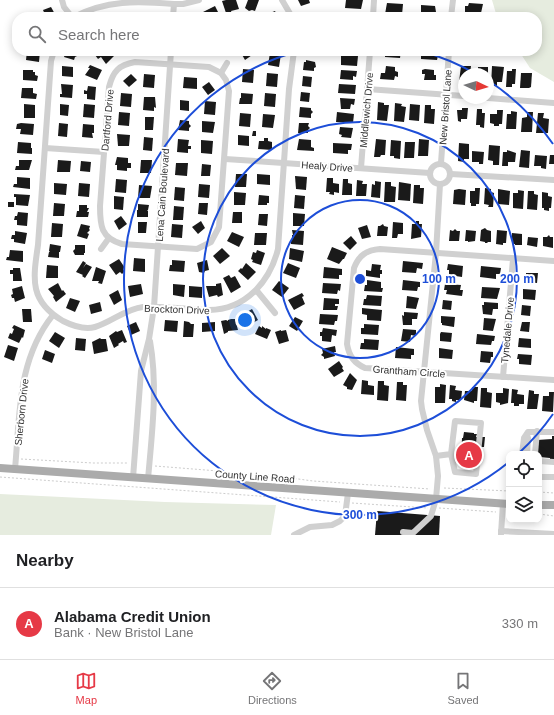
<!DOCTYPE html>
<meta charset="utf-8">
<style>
body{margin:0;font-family:Arial,sans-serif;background:#f6f6f6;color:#202124}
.controls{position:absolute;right:12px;bottom:12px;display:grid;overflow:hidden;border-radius:8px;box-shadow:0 2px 10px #0003}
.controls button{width:36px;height:36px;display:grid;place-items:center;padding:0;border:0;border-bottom:1px solid #e0e0e0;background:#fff;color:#202124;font:20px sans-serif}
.compass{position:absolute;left:458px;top:68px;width:36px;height:36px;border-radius:50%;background:#fff;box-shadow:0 2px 10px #0003;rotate:94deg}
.you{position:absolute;left:245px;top:320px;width:14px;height:14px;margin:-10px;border:3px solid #fff;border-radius:50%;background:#1a73e8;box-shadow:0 0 0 6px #1a73e833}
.badge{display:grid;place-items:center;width:26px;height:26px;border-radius:50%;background:#e63946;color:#fff;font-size:13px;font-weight:700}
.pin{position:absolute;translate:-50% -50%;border:2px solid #fff;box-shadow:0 1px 4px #0006}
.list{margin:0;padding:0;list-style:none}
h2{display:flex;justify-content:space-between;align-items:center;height:52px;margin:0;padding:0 16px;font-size:17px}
h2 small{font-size:13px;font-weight:400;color:#757577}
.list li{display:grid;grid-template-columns:26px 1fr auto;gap:12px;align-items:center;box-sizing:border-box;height:72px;padding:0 16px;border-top:1px solid #e0e0e0}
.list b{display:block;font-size:15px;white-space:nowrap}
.list p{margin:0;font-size:13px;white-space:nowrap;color:#757577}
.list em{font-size:13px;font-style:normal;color:#757577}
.icon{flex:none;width:22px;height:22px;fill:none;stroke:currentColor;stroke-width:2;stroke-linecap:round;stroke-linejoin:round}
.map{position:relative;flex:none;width:554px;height:535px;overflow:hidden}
.search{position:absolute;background:#fff;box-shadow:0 2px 10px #0003;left:12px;right:12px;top:12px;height:44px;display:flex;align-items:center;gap:10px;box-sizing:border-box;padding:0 14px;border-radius:16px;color:#757577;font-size:15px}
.sheet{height:124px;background:#fff}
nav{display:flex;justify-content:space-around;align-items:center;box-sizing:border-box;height:56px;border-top:1px solid #e0e0e0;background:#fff;font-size:11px;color:#757577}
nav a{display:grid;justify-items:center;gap:2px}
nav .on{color:#e63946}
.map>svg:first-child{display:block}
.green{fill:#e6ecdf}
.building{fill:#1a1a1a}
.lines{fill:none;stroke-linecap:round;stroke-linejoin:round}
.path{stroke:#cdcdcd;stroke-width:1;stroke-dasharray:2 2;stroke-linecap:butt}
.minor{stroke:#d0d0d0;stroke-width:6}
.major{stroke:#ababab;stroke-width:8}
.ring{fill:none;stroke:#1d4ed8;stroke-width:2}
.labels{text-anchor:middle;stroke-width:4;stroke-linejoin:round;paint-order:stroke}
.street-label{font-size:10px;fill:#333;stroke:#fff}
.centre{fill:#1d4ed8;stroke:#fff;stroke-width:2}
.ring-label{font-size:12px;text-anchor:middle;font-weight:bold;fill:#1d4ed8;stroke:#fff;stroke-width:4;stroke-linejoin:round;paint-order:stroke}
</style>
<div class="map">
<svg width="554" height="535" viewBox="0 0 554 535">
<rect width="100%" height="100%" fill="#fff"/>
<!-- green -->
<g class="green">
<path d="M492,0h62v82l-24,-14 -11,-17h18v-34h-40z"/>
<path d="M0,494l165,8 111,3 -5,30h-271z"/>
</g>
<!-- building -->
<g class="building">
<path d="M226,0h10l3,9 -8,2 1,3 -3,1 -1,-3 -2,1 -4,-12z"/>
<path d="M248,0h11l-4,11 -3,-1 -3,1 -4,-3z"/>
<path d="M298,0h11l1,3 -9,3z"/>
<path d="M346,0h17l-2,9 -16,-1z"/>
<path d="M387,3l16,1 -1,11 -17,-1z"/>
<path d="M469,3l14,1 -2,9 -16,-1v-6h3z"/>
<path d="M421,5l14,1 1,6h5l-1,5 -19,-1z"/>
<path d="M215,6l5,10 -14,1 -3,-5z"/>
<path d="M51,7l5,9 -10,1 -3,-7z"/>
<path d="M275,11l3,6h-18z"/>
<path d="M119,12l1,5h-13l-1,-3h5v-1z"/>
<path d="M345,12l16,1v4h-16z"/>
<path d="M129,13l10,2v2h-11z"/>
<path d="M199,13v4h-13v-2z"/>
<path d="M314,14l1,3h-12v-1z"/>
<path d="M148,15h6v2h-7z"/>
<path d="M465,15l14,1v1h-15z"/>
<path d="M27,51h13l-1,11 -13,-2z"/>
<path d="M66,51h11l-1,3 1,2 -2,1 -1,3 -10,-3z"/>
<path d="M100,51l1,1 2,-1h7l4,5 -8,8 -5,-7 -3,2 -3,-4z"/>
<path d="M240,51h14l1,2 -10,7z"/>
<path d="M307,51h11l-1,1 -1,4 -10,-1z"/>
<path d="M381,51h20l-1,7 -15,-1v-5h-4z"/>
<path d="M421,51h18l-2,9 -16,-1z"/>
<path d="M466,51h16l-1,5 -15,-1z"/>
<path d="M270,53l11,1 -2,13 -11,-2z"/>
<path d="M341,55l17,1 -1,10 -16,-1z"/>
<path d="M306,60l9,2 1,5 -2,1v3l-11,-1 1,-8h2z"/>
<path d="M90,65l12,5 -5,10 -12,-5 5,-7h-2z"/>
<path d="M62,66l11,1v10l-11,-1z"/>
<path d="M386,66l9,1v4l3,1v5l-3,-1 -1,4 -14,-1 1,-6h4z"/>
<path d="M461,66h10l-1,8h-6v8h-5z"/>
<path d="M492,66l12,1 -2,15h-5v4h-6z"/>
<rect x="478" y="67" width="10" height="7"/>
<path d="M243,69l11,1 -1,13 -11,-1z"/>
<path d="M425,69l9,1v5h2v5h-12l1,-6h-3v-4z"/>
<path d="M512,69h4l-1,15h-3v3h-6l1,-16h5z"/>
<path d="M23,70h10v2h2v3l3,1 -1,5 -14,-1z"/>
<path d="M341,70l16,1 -1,6 -3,-1v4l-13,-1z"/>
<path d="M267,73l11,1 -1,13 -11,-1z"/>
<path d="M521,73h11l-1,14 -2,1h-9z"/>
<path d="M131,74l6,6 -8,7 -6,-6z"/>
<path d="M144,74l11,1 -1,13 -11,-1z"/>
<path d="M303,76l9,1 -1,10 -9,-1z"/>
<path d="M184,77l13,1v11l-14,-1z"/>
<path d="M209,82l6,8 -7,5 -6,-8z"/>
<path d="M61,84l12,1 -1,13 -12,-1v-3h2z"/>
<path d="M339,84l17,1 -1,9 -17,-1z"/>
<path d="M88,86l8,1 -1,13 -8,-1v-5h-3v-4l3,1z"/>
<path d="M22,88h11v5l4,1 -1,5 -15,-1z"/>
<path d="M301,92l9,1 -1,9 -9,-1z"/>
<path d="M121,93l11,1 -1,13 -11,-1z"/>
<path d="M241,93l12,1 -1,10h-13l1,-6h1z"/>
<path d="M265,93l11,1 -1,13 -11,-1z"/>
<path d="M144,97h11l1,11 -2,-1v4l-11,-1z"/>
<path d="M340,98l15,1 -1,6 -3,-1 -1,5h-9z"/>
<path d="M180,100l9,1v10l-9,-1z"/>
<path d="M205,101l11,1 -1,13 -11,-1z"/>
<path d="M378,102l6,1v2h5l-2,16 -10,-1z"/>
<path d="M395,103l7,1 -1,2 5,1 -2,15 -10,-1z"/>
<path d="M24,104l11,1v13h-11z"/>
<path d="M60,104l9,1 -1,11 -8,-1z"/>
<path d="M84,104l11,1 -1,13 -11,-1z"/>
<path d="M410,104l10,1 -1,16 -10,-1z"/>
<path d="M425,105h6v4h4l-1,15 -10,-1z"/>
<path d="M300,107l11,1v2l2,2 -2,2v4l-12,-1z"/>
<path d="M462,108h6l-1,11h-6v3l-3,-1 -1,-11h5z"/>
<path d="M477,109h5v4h3l-1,15 -4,-1v-2h-4z"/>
<path d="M497,110h6l-1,14h-3v2h-5v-2l-4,-1v-9h7z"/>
<path d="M511,111l6,1 -1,17h-10l1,-15h4z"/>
<path d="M119,112l11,1 -1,13 -11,-1z"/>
<path d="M337,112l17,2 -1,9 -17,-1z"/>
<path d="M527,112h6l-1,20h-11l1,-14 5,-1z"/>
<path d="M240,113l11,1 -1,13 -11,-1z"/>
<path d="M538,113h6l-1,5 6,1 -1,14h-12z"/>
<path d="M263,114l12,1 -2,13 -11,-1z"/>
<path d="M145,117h9l-1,13h-8z"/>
<path d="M180,120l9,1v3l2,2 -2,2v3l-11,-1z"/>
<path d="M202,121l13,1 -2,11 -11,-1z"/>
<path d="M21,123l13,1 -1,11 -13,-1 1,-5h-5l1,-5z"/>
<path d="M59,123l9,1 -1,13 -9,-1z"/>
<path d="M299,123h10l-1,3 2,2 -2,2v3h-10z"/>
<path d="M83,124l11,1v8h-2l1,5 -11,-1z"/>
<path d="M340,127l13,1 -2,10 -10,-1 1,-2 -3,-1z"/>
<path d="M253,131h3v5h-4z"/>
<path d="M117,134l13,1 -1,11h-11z"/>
<path d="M238,135l11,1v10l-11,-1z"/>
<path d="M144,137l9,1 -1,13 -9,-1z"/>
<path d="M264,138h4v3l4,1v8l-14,-1 1,-8h5z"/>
<path d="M178,139l11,1 -1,6h3v3h-3v4l-11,-1z"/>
<path d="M299,139l12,1v7l3,1v3l-17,-1z"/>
<path d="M376,139l10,1 -1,15h-4l-1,2h-6z"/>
<path d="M419,139l10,1 -1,16h-10z"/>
<path d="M201,140l12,1 -1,13 -11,-1z"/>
<path d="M391,140l10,1 -1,18 -6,-1v-2h-4z"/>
<path d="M18,142l13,1v5h1v6l-15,-1z"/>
<path d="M405,142h10l-1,16h-10z"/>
<path d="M333,143l19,1 -1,6h-3v4l-15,-1z"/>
<path d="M459,143l10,1v15h-5v3l-6,-1z"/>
<path d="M489,145l11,1 -1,19h-6v-4l-5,-1z"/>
<path d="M507,150l9,3 -1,9h-7v4h-6l1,-14h4z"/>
<path d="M521,150l9,1 -1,17 -10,-1z"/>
<path d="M472,151l12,1 -1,12h-4v-2h-7z"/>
<path d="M535,155l12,1 -1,13 -5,-1v-2h-7z"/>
<path d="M550,155h4v9h-5z"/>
<path d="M117,157l11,1v5h3v5h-4v3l-10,-1v-5h-2z"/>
<path d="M19,160h13l-3,10h-14l1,-4h3z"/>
<path d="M58,160l13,1 -1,11h-13z"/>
<path d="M141,160h11l-1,13h-11z"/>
<path d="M81,161l10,1 -1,10 -10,-1z"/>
<path d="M176,163h12l-1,13 -12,-1z"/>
<path d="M202,164l9,1 -1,11h-9z"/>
<path d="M236,174h11l-1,13h-11z"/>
<path d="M257,174l13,1v10l-13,-1z"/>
<path d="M295,176l12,1 -1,13 -10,-1z"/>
<path d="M17,177l13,1v11l-17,-2 1,-3h3z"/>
<path d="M327,178h6v5l6,1v9l-5,-1v3l-5,-1 1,-2h-4z"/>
<path d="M116,179l11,1 -1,13 -11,-1z"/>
<path d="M343,179h5v4l4,1v11h-10z"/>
<path d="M357,180l6,1 -1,3h5l-1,12h-10z"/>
<path d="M375,181l6,1 -1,16 -9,-1 1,-13 3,1z"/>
<path d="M385,182h6v4l5,1 -1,15h-11z"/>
<path d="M399,182l12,2 -1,17 -12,-1z"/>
<path d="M54,183l13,1 -1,11 -12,-1z"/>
<path d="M79,183l11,1 -1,13 -11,-1z"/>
<path d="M199,184l11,1 -1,13 -11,-1z"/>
<path d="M139,185l13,1 -2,12h-12z"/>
<path d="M414,185h6v3h4l-1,16 -10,-1z"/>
<path d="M175,187l10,1 -1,13 -10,-1z"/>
<path d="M475,188h5l-1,16h-3v2h-5v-3h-1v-12h5z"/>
<path d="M485,188l6,1v3l3,1 -1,14h-5l1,-2 -5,-1z"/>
<path d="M459,189l7,1 -1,15 -12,-1 1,-14z"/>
<path d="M498,189l12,2 -1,14 -11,-1z"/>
<path d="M518,190l6,1 -1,18 -10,-1v-15h5z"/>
<path d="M528,191h6v3l4,1 -1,15 -10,-1z"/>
<path d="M234,192l12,1 -1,12h-11z"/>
<path d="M542,192l6,1v3l4,1 -1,11h-2v3l-5,-1v-2h-2z"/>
<path d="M14,194l16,1 -2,11 -12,-1v-8h-2z"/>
<path d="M259,195l10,1v7h-2v2h-9z"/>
<path d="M295,195l10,1 -1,13 -10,-1z"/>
<path d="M114,196l10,1 -1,13 -9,-1z"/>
<rect x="8" y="202" width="6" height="5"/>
<path d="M54,203l11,1 -1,12h-11z"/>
<path d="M199,203h9l-1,12 -9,-1z"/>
<path d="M138,204l11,1 -1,5 -1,1h1v6h-11v-7h1z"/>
<path d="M79,205h8v3h2l-2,4h2l-1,5h-12l1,-6h2z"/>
<path d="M174,206l10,1 -1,13h-10z"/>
<path d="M18,212l10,1 -1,13 -10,-1v-5h-3l1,-4h2z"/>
<path d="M233,212h9v11h-10z"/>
<path d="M293,213l12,1 -1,12h-11z"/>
<path d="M259,214h9l-1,12 -9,-1z"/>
<path d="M121,216l6,8 -8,6 -5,-9z"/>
<path d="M201,221l4,7 -7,6 -6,-7z"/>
<path d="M416,221h3v3h3l-1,13 -10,2 1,-15h4z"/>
<path d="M138,222h9l-1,11h-8z"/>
<path d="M393,222l10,1v11h-5l-1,4h-5z"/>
<path d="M52,223l11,1 -1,13h-11z"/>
<path d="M81,224l9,2 -1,3 1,1 -3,3 2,1 -2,5 -10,-3z"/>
<path d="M172,224l11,1 -1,13 -11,-1z"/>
<path d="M383,224l1,2 4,1 -1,9h-10l1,-10h2z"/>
<path d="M367,225l4,12 -9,2 -4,-11z"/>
<path d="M485,228l2,2 4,1v11h-3l-1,1h-2v-1l-5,-1 1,-11z"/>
<path d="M455,229l2,2h3l-1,10h-10l1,-11 3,1z"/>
<path d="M292,230l12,1 -1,14 -12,-1v-5h2l-1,-1v-3h1z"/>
<path d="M466,230l10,1 -1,10 -7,1v-1h-3z"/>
<path d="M497,230l10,1 -1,12h-3v2l-7,-1z"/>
<path d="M15,231l12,2 -2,11 -11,-2v-3h-3l1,-4h3z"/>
<path d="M232,232l12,5 -5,10 -12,-6z"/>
<path d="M255,233h12l-1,12h-12z"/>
<path d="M512,233l10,1v11h-7v-1h-3z"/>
<path d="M549,235l1,2h3v11l-10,-2v-9h4z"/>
<path d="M351,236l6,7 -7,7 -7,-7z"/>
<path d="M528,237l10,1 -1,9 -10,-2z"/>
<path d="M50,244l11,2 -1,6h-1v6l-11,-1 1,-5h1l-1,-1z"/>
<path d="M75,245h10v8h-1v2h-9l-2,-4 2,-2z"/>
<path d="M332,247l15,6 -3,6h-1l-4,5 -12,-5z"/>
<path d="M222,248l8,8 -10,8 -7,-8z"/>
<path d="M290,248l14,3 -2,11 -13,-3z"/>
<path d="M10,250l13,1v11l-17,-2 1,-3h2z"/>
<path d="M257,250l8,3 -4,12 -9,-3 1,-2 -2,-1 2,-7 3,1z"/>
<path d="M134,258l11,1v13l-12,-1z"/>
<path d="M119,259l6,9 -2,1 2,2 -3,3 -2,-2 -4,3 -7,-10z"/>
<path d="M172,260l13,1 -1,11 -15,-1 1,-6h2z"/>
<path d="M207,260l2,10 -4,1 -1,2 -5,-1 -2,-9z"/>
<path d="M83,261l3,2 -3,5 3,-4 6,3 -7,11 -3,-2 1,-1 -7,-3z"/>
<path d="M403,261l20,2 -1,6 -5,-1 -1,5 -14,-1z"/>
<path d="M246,263l10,9 -8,8 -10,-9 3,-3 1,1z"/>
<path d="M288,263l12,5 -4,10 -13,-5z"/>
<path d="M372,264l9,1 -1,5h2v4h-2v4l-14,-2v-6l5,1z"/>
<path d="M448,264l15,2 -1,11 -13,-2v-5h-2z"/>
<path d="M47,265l11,1v12h-12z"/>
<path d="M481,266l20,2 -1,6h-4v5l-16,-2z"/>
<path d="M96,267l10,4 -4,13 -4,-1 1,-2h-7z"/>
<path d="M324,267l18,2v6h-3v4l-16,-1z"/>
<path d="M13,268h7l2,13h-9v-7h-3v-4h3z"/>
<path d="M526,273h12l-1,10 -11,-1z"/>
<path d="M229,275l2,3 4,-2 6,11 -10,6 -8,-15z"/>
<path d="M367,280l14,2v6h2l-1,4 -18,-1 1,-6h2z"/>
<path d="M403,280l17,2v5h-2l-1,4 -15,-1z"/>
<path d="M279,281l10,7 -7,9 -10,-7z"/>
<path d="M58,283l4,8 1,-1 3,4 -10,8 -3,-5 1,-1 -6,-7z"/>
<path d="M221,283l2,12 -5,2 -1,-2 -8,2 -3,-11h10v-2z"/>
<path d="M323,283l18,1 -1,7 -2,-1 -1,4 -15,-1z"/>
<path d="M141,284l2,10 -13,3 -2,-11z"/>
<path d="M173,284l12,1 -1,12 -11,-2z"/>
<path d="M445,284l16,1 -1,5h3l-1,6 -16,-2 1,-4h-3z"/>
<path d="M22,286l3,12 -10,4 -1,-4h-2l-1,-3 2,-1 -1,-5z"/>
<path d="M189,286l13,1v11l-13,-1z"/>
<path d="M482,287l18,1 -3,11 -16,-1z"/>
<path d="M523,289l13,1 -1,10 -12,-1z"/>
<path d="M118,290l4,10 -8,5 -5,-10z"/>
<path d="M302,293l2,3 -2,1 3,7 -11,6 -6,-10z"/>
<path d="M367,295l15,1 -1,10 -18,-1 1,-6h2z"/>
<path d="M407,296l12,2 -3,11 -10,-1z"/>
<path d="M70,298l10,3 -5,11 -9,-4z"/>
<path d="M324,298l15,1v5h-4v2h3l-1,4h-14z"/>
<path d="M443,300l9,1 -1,9 -9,-1z"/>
<path d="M100,302l2,9 -11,3 -2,-9z"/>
<path d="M484,302l14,1v6h-5l-1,6 -9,-1 -1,-9h2z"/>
<path d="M522,305l9,1 -1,10 -9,-1z"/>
<path d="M362,308l20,2 -1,11 -14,-1v-5l-5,-1z"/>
<path d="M22,309h9l1,13h-9z"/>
<path d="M252,309l6,11 -7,4 -6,-11z"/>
<path d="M404,312l14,1 -1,6h-5v6h-9l-1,-10 2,1z"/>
<path d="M320,314l18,1 -1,6h-2l-1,4 -15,-1z"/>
<path d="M441,316l14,1 -1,10 -12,-2v-2h-1z"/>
<path d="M295,317l8,4 -6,10 -8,-5z"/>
<path d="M484,318l12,1 -3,12 -10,-1z"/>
<path d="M231,319h4l3,11 -10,1v1l-4,2 -3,-13 5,-1 2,1v-1z"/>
<path d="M165,320l13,1 -1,11 -13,-1z"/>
<path d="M184,321l5,1 2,2h3l-1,13h-10z"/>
<path d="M136,322l4,9 -9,4 -4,-9z"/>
<path d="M215,322v9l-13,1v-9z"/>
<path d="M522,322h8l-1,10 -9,-1z"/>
<path d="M364,324l15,1 -1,10 -17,-1v-6h3z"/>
<path d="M14,325l11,5 -2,8 -1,-1 -3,6 -11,-5 2,-5 2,1 2,-5 -2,-1z"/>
<path d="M259,326l3,2v-2l4,3v-1l5,2 -4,9 -12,-5z"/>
<path d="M323,328l14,2 -1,6 -4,-1 -1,7 -9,-1v-5h-2v-4h2z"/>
<path d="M403,329l13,1v6l-5,-1 -1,7 -9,-1z"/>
<path d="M122,330l5,12 -3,1 -1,-2 -5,3 1,1 -5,3 -5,-12 7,-5 1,1z"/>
<path d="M281,330v1l5,-1 3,11 -10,3 -4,-12z"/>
<path d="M55,332l10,6 -6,10 -10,-7z"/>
<path d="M441,332l11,1 -1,9 -11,-1v-7z"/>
<path d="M477,334l18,2 -1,5h-2l-1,4 -15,-1z"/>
<path d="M76,338l10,1 -1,12 -10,-1z"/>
<path d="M100,338l1,1h5l2,12 -14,3 -2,-12z"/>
<path d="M519,338l12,1v9l-13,-1z"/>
<path d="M364,339l15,1 -1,10 -18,-1 1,-6h3z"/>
<path d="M8,345l10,3 -4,13 -10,-4z"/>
<path d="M335,346l1,6h-2l1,4 -11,3v-2l-3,-2 2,-2 -1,-4z"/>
<path d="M396,347l18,2v6h-3v4l-16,-1z"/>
<path d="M439,348l14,2 -1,9 -13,-1z"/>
<path d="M45,350l10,4 -3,9 -10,-4z"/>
<path d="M481,351l12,1v5h-2l-1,6 -10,-1z"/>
<path d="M518,354l14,1 -1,10 -12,-1v-5h-2z"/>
<path d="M339,361l4,6 -1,1 2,3 -10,6 -6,-8z"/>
<path d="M350,373l7,7 -5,10 -5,-1v-2l-4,-2z"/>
<path d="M362,380l6,1v4l6,1v9l-13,-1z"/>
<path d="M378,381h6v4l5,1 -1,15 -11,-1z"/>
<path d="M397,382h6v3h4l-1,16 -10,-1z"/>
<path d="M440,384l6,1 -1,18h-10v-16h5z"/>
<path d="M450,385l6,1 -1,4 7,1 -1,9h-5v2l-4,-1v-2h-3z"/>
<path d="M472,387h6l-1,14h-3v2l-10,-3 1,-9h7z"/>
<path d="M481,388h6v4l5,1 -1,15 -11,-1z"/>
<path d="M503,388l6,1 -1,14 -8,2v-2l-4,-1v-9h7z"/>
<path d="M512,389l6,1 -1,4 7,1v9h-5v2h-5v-3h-3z"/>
<path d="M529,390l5,1v3h5l-2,15h-10z"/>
<path d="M549,392h5l-1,20 -11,-1 1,-15h6z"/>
<path d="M464,432l10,1v1h3l-1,3h9l-1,10h-8l-1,17h-2v2h-9v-2h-3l1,-26h1z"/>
<path d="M552,436h2v25h-4v-3l-11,-1v-3h-3l1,-14 15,-1z"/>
<path d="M377,511l63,5 -1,19h-64z"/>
</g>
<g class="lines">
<!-- path -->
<g class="path">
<path d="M21,459l72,4h35"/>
<path d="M155,466l114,9 44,6 117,8"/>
<path d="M0,477l340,25"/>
<path d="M444,488l65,3"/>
<path d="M539,492l15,1"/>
<path d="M352,503l76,5"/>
<path d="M439,508l57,4"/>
<path d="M539,514l15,2"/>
</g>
<!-- minor -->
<g class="minor">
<path d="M62,0l2,7 8,10"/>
<path d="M282,0l10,17"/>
<path d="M74,17c32,-17 63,-16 100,-13h9l16,-4"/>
<path d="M173,17l1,-13"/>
<path d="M373,17l1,-17"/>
<path d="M451,17l2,-17"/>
<path d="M54,51l-3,10 -13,184c-5,34 -9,56 25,76 10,5 21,9 32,6 17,-5 30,-18 48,-20 21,-2 44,3 66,3 37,0 61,-29 69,-61l11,-160 5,-38"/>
<path d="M135,62l74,5 12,6 5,7 3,11 -10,136 -8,15 -14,7 -75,-5c-21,-6 -22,-18 -22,-38l9,-119c4,-16 10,-22 26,-25z"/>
<path d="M221,73l6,-10"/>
<path d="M367,89l97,7"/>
<path d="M488,98l66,5"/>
<path d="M45,148l59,4"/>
<path d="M225,159l205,14"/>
<path d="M441,163l8,-112"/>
<circle cx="440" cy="174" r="10"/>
<path d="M361,168l9,-117"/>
<path d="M451,174l103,6"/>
<path d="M101,249l8,-11"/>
<path d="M554,261l-174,-12c-13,1 -21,6 -26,19l-7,76c2,12 7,19 18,24l189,12"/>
<path d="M257,291l18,22"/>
<path d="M503,377l10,-118"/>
<path d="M522,454l2,-16 4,-6h26"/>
<path d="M527,454l1,-16 -1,-3"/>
<path d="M535,454l2,-23"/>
<path d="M436,456l15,-2 4,18 21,2 5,-51 -26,-2 -4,33"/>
<path d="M539,461l15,1"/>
<path d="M15,469c5,-54 2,-109 38,-154"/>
<path d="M539,477h15"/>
<path d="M133,478l8,-107 8,-32 5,-32 17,-256"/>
<path d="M148,479c4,-46 10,-93 2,-138"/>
<path d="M501,531l53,3"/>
<path d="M403,532l10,1 18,-17 5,-17 2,-23 -2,-20 -9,-26 -5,-21 -1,-8 15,-148 4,-69"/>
<path d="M501,534l2,-31"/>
<path d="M294,535l16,-8 22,-2 8,-4 5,-5 3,-23"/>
</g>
<!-- major -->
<g class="major">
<path d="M0,468l509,36"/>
<path d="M539,505h15"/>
</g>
</g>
<!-- distance rings -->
<g class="ring">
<circle cx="360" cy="279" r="79"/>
<circle cx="360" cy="279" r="157"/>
<path d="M553 414A236 236 0 0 1 519 453M509 462A236 236 0 1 1 299 51M421 51A236 236 0 0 1 476 74M489 81A236 236 0 0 1 553 144"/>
</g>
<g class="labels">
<!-- street labels -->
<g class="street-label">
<text transform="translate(445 107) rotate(-86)" y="4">New Bristol Lane</text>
<text transform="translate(366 110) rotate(-85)" y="4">Middlewich Drive</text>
<text transform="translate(107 120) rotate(-85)" y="4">Dartford Drive</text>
<text transform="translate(327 166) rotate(4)" y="4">Healy Drive</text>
<text transform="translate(162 195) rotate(-86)" y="4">Lena Cain Boulevard</text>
<text transform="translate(177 309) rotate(2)" y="4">Brockton Drive</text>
<text transform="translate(507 330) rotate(-85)" y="4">Tynedale Drive</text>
<text transform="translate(409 371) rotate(4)" y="4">Grantham Circle</text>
<text transform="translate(21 412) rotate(-84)" y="4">Sherborn Drive</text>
<text transform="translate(255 476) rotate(4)" y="4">County Line Road</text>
</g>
</g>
<circle cx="360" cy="279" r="6" class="centre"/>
<g class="ring-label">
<text x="439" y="283">100 m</text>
<text x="517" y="283">200 m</text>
<text x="360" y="519">300 m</text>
</g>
</svg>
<div class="controls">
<button><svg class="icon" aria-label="locate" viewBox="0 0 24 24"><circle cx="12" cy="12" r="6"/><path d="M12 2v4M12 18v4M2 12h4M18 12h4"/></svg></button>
<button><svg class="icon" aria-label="layers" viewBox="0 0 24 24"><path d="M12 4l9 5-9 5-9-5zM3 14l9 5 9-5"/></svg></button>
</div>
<svg class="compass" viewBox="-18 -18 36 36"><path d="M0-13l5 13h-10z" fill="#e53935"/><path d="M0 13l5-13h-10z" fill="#757577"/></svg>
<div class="you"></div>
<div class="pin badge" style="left:469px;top:455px">A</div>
<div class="search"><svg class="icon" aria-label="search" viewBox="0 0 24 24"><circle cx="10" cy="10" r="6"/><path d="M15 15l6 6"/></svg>Search here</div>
</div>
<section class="sheet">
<h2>Nearby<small></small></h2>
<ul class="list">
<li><span class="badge">A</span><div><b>Alabama Credit Union</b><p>Bank · New Bristol Lane</p></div><em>330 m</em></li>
</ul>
</section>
<nav>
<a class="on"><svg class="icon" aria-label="map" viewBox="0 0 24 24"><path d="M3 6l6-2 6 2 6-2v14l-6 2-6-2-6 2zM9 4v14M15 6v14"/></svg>Map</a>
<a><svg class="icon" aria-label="directions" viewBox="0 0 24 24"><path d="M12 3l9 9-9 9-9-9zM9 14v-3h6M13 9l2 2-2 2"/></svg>Directions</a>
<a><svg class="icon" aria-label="saved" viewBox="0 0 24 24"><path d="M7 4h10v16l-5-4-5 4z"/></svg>Saved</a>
</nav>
